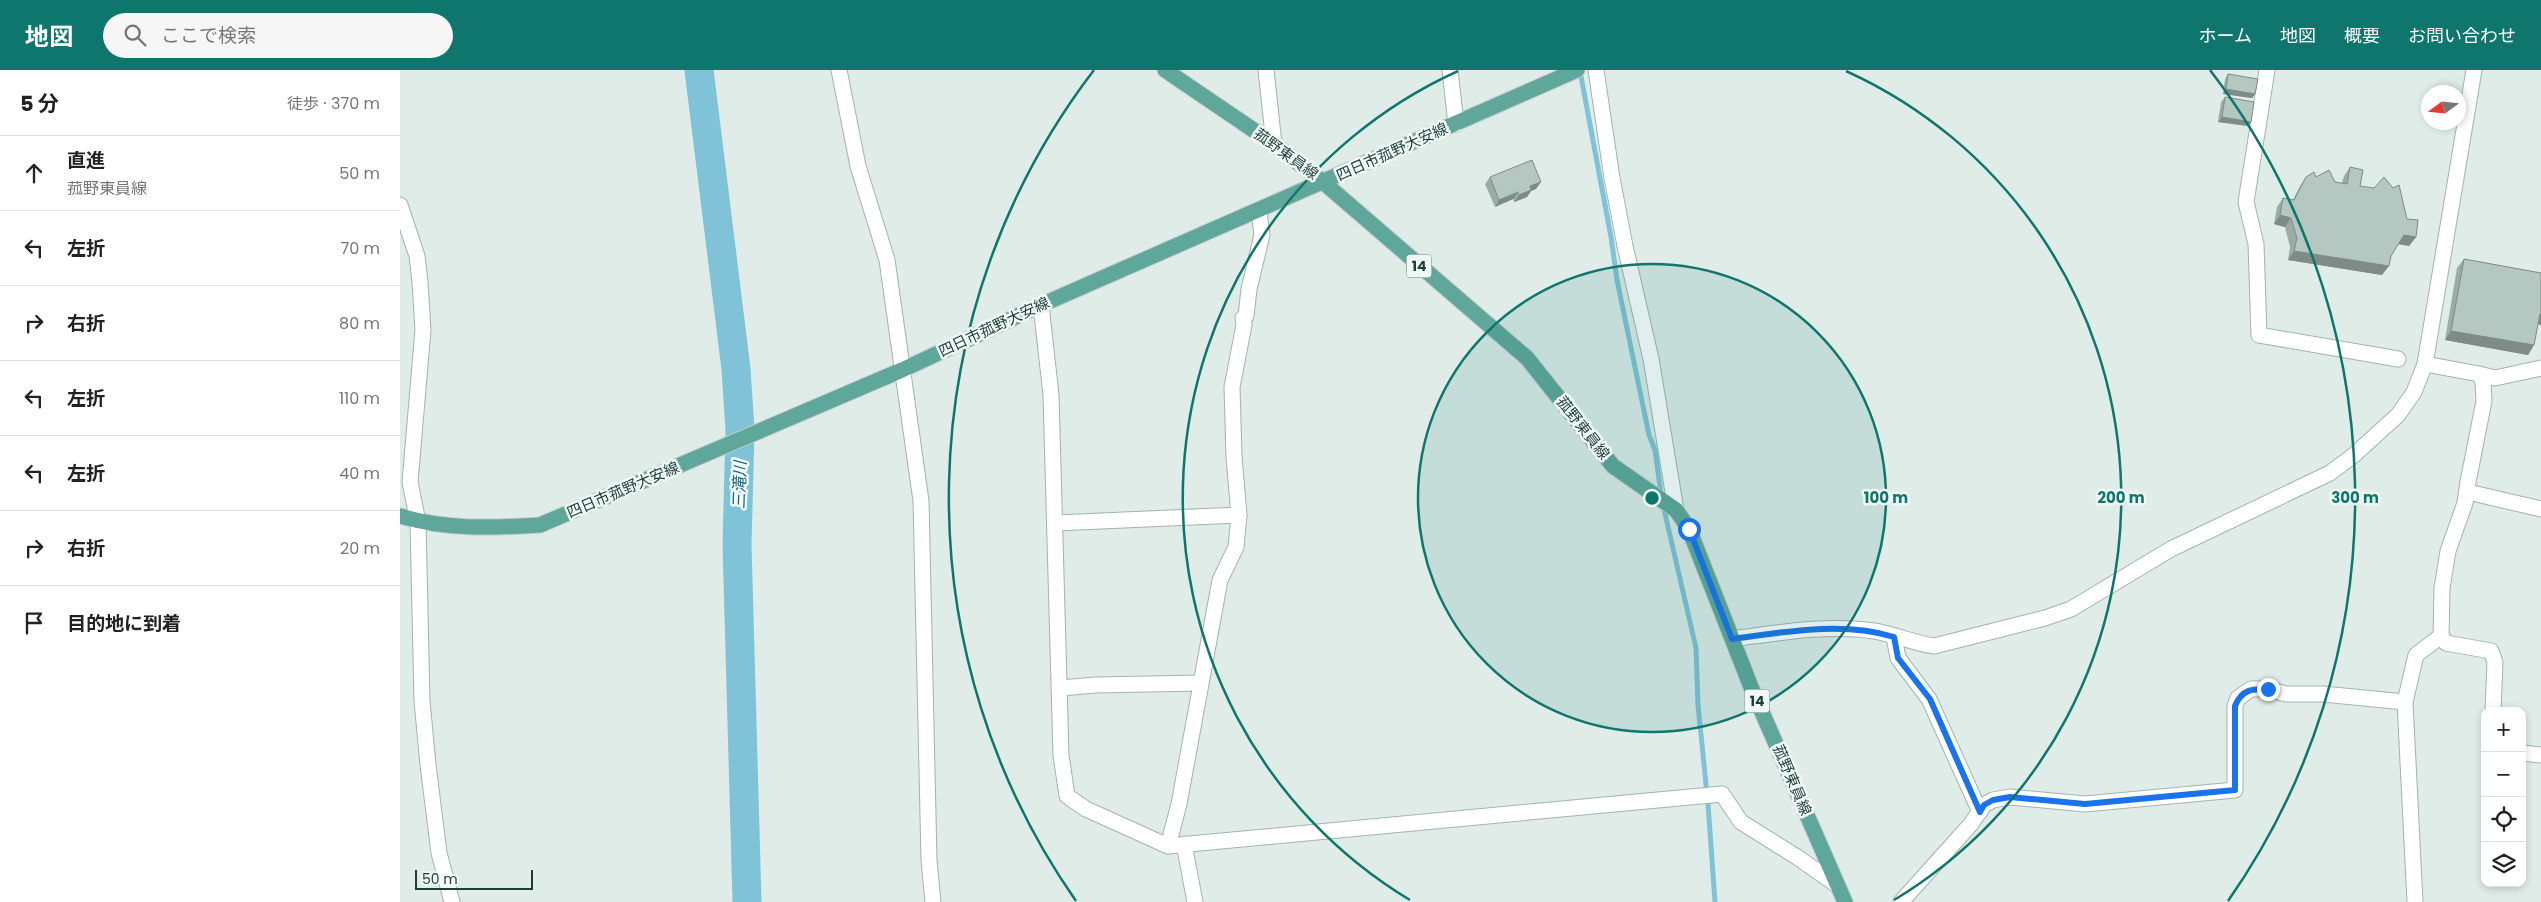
<!DOCTYPE html>
<html lang="ja">
<meta charset="utf-8">
<style>
body{margin:0;font-family:Poppins,"Noto Sans JP",sans-serif;background:#f6f6f6;color:#222}
.controls{position:absolute;right:15px;bottom:15px;display:grid;overflow:hidden;border-radius:10px;box-shadow:0 2px 8px #0003}
.controls button{width:45px;height:45px;display:grid;place-items:center;padding:0;border:0;border-bottom:1px solid #e0e0e0;background:#fff;color:#222;font:25px sans-serif}
.compass{position:absolute;left:2021px;top:15px;width:45px;height:45px;border-radius:50%;background:#fff;box-shadow:0 2px 8px #0003;rotate:255deg}
.scale{position:absolute;left:15px;bottom:12px;width:118px;box-sizing:border-box;padding-left:5px;border:2px solid #1e3e38;border-top:0;font-size:14px;line-height:18px;white-space:nowrap;color:#1e3e38;-webkit-text-stroke:4px #f0f8f5;paint-order:stroke}
.stop{position:absolute;width:15px;height:15px;margin:-11px;border:4px solid #1a73e8;border-radius:50%;background:#fff}
.stop.end{background:#1a73e8;border-color:#fff;box-shadow:0 1px 5px #0008}
.list{margin:0;padding:0;list-style:none}
h2{display:flex;justify-content:space-between;align-items:center;height:65px;margin:0;padding:0 20px;font-size:21px}
h2 small{font-size:16px;font-weight:400;color:#767676}
.list li{display:grid;grid-template-columns:32px 1fr auto;gap:15px;align-items:center;box-sizing:border-box;height:75px;padding:0 20px;border-top:1px solid #e0e0e0}
.list b{display:block;font-size:19px;white-space:nowrap}
.list p{margin:0;font-size:16px;white-space:nowrap;color:#767676}
.list em{font-size:16px;font-style:normal;color:#767676}
.icon{flex:none;width:28px;height:28px;fill:none;stroke:currentColor;stroke-width:2;stroke-linecap:round;stroke-linejoin:round}
.map{position:relative;flex:none;width:2141px;height:832px;overflow:hidden}
header{display:flex;align-items:center;gap:30px;box-sizing:border-box;height:70px;padding:0 25px;background:#0f766e;color:#fff}
header strong{font-size:24px}
nav{display:flex;gap:28px;margin-inline-start:auto;font-size:18px}
.search{width:350px;height:45px;background:#f6f6f6;display:flex;align-items:center;gap:12px;box-sizing:border-box;padding:0 18px;border-radius:28px;color:#767676;font-size:19px}
main{display:flex}
aside{flex:1;background:#fff}
.map>svg:first-child{display:block}
.lines{fill:none;stroke-linecap:round;stroke-linejoin:round}
.stream{stroke:#80c2d7;stroke-width:5}
.river{stroke:#80c2d7;stroke-width:29}
.minor-casing{stroke:#a1b4af;stroke-width:17}
.major-casing{stroke:#c0c9c7;stroke-width:17}
.minor{stroke:#fff;stroke-width:15}
.major{stroke:#5fa69b;stroke-width:15}
.wall{fill:#9baba6}
.shaded-wall{fill:#7e8b87}
.building{fill:#b4c7c1;stroke:#7e8b87}
.route{stroke:#1a73e8;stroke-width:6}
.ring{fill:none;stroke:#0f766e;stroke-width:2.5}
.labels{text-anchor:middle;stroke-width:5;stroke-linejoin:round;paint-order:stroke}
.shield{fill:#f0f8f5;stroke:#5d7671;stroke-width:1}
.shield-label{font-size:14px;font-weight:bold;fill:#1e3e38}
.street-label{font-size:15px;fill:#1e3e38;stroke:#f0f8f5}
.water-label{font-size:16px;font-style:italic;fill:#126380;stroke:#f0f8f5}
.centre{fill:#0f766e;stroke:#f0f8f5;stroke-width:2.5}
.ring-label{font-size:15px;text-anchor:middle;font-weight:bold;fill:#0f766e;stroke:#f0f8f5;stroke-width:5;stroke-linejoin:round;paint-order:stroke}
</style>
<header>
<strong>地図</strong>
<div class="search"><svg class="icon" aria-label="search" viewBox="0 0 24 24"><circle cx="10" cy="10" r="6"/><path d="M15 15l6 6"/></svg>ここで検索</div>
<nav><a>ホーム</a><a>地図</a><a>概要</a><a>お問い合わせ</a></nav>
</header>
<main>
<aside>
<h2>5 分<small>徒歩 · 370 m</small></h2>
<ul class="list">
<li><svg class="icon" aria-label="ahead" viewBox="0 0 24 24"><path d="M12 20V5M6 11l6-6 6 6"/></svg><div><b>直進</b><p>菰野東員線</p></div><em>50 m</em></li>
<li><svg class="icon" aria-label="left" viewBox="0 0 24 24"><path d="M17 20v-9H6M10 6l-5 5 5 5"/></svg><div><b>左折</b></div><em>70 m</em></li>
<li><svg class="icon" aria-label="right" viewBox="0 0 24 24"><path d="M7 20v-9h11M14 6l5 5-5 5"/></svg><div><b>右折</b></div><em>80 m</em></li>
<li><svg class="icon" aria-label="left" viewBox="0 0 24 24"><path d="M17 20v-9H6M10 6l-5 5 5 5"/></svg><div><b>左折</b></div><em>110 m</em></li>
<li><svg class="icon" aria-label="left" viewBox="0 0 24 24"><path d="M17 20v-9H6M10 6l-5 5 5 5"/></svg><div><b>左折</b></div><em>40 m</em></li>
<li><svg class="icon" aria-label="right" viewBox="0 0 24 24"><path d="M7 20v-9h11M14 6l5 5-5 5"/></svg><div><b>右折</b></div><em>20 m</em></li>
<li><svg class="icon" aria-label="arrive" viewBox="0 0 24 24"><path d="M6 21V4h12l-3 4 3 4H6"/></svg><div><b>目的地に到着</b></div></li>
</ul>
</aside>
<div class="map">
<svg width="2141" height="832" viewBox="0 0 2141 832">
<rect width="100%" height="100%" fill="#dfece7"/>
<g class="lines">
<!-- stream -->
<g class="stream">
<path d="M1180,1l31,166 6,43 32,155 6,15 6,44"/>
<path d="M1263,435l33,143 2,57 10,99 7,98"/>
</g>
<!-- river -->
<path class="river" d="M299,0l37,299 4,61 -3,114 10,358"/>
<defs>
<g id="minor">
<path d="M439,0l19,96 29,94 34,241 8,359 4,42"/>
<path d="M866,0l8,74"/>
<path d="M1050,0l6,54"/>
<path d="M1196,0l16,108 13,68 26,113 25,151"/>
<path d="M1867,0l-21,132 10,42 3,91 139,24"/>
<path d="M0,135l17,51 3,26 3,48 -13,152 8,40 4,179 6,64 11,88 13,49"/>
<path d="M641,235l10,90 10,360 6,41 19,13 82,37 554,-52 19,28 56,35 40,28"/>
<path d="M2079,304l16,4 46,-10"/>
<path d="M2068,422l73,17"/>
<path d="M655,453l184,-8"/>
<path d="M2041,566l5,7 45,8 4,11 -2,49"/>
<path d="M1494,567l4,21 31,41 51,113"/>
<path d="M1332,569c46,-6 96,-15 142,-8 20,3 39,12 60,15l111,-28 26,-9 100,-60 159,-76 24,-18 44,-40 16,-23 11,-28 49,-294"/>
<path d="M661,618l35,-3 104,-2"/>
<path d="M2122,683l19,2"/>
<path d="M784,774l11,58"/>
<path d="M768,776l11,-42 41,-224 16,-33 3,-32 -5,-58 -2,-70 12,-62 -1,-7 3,-2 3,-27 13,-54 -3,-24"/>
<path d="M1501,832l70,-78 13,-19 9,-5 17,-3 75,7 150,-14v-84l3,-8 13,-9h17l18,5h37l82,8"/>
<path d="M2015,832l-10,-200 11,-47 25,-19 1,-48 6,-37 17,-48 3,-21 16,-81 -1,-19 -4,-8 -54,-10"/>
</g>
<g id="major">
<path d="M765,0l109,74 49,38 204,176 86,108 63,44 13,19 62,158 94,215"/>
<path d="M0,446c46,14 93,12 140,9l362,-155 139,-65 536,-235"/>
</g>
</defs>
<!-- minor casing -->
<use href="#minor" class="minor-casing"/>
<!-- major casing -->
<use href="#major" class="major-casing"/>
<!-- minor -->
<use href="#minor" class="minor"/>
<!-- major -->
<use href="#major" class="major"/>
</g>
<!-- wall -->
<g class="wall">
<path d="M1828,4l27,20 -3,4 -29,-4 2,-15z"/>
<path d="M1825,27l26,25 -3,4 -30,-4 3,-20z"/>
<path d="M1950,97l10,19 47,33 9,18 -7,9 -11,-2 -7,12 -9,19 -94,-15 2,-13 -5,-20 -11,-3 3,-17 6,-9 10,2 7,-14 6,-9h10l19,5 7,1 2,-7z"/>
<path d="M1090,107l46,12 -5,2 -4,6 -13,5 -1,-3 -18,8 -10,-23z"/>
<path d="M2064,189l77,14v52l-3,-1 -4,21 -6,10 -83,-15 12,-72z"/>
</g>
<!-- shaded-wall -->
<g class="shaded-wall">
<path d="M1826,19l29,5 -3,4 -29,-4z"/>
<path d="M1822,47l29,5 -3,4 -30,-4z"/>
<path d="M1141,112l-5,7 -5,2 -4,6 -13,5 5,-7 11,-9z"/>
<path d="M1118,122l-5,7 -18,8 4,-7z"/>
<path d="M1880,145l11,3 -6,9 -11,-3z"/>
<path d="M2004,165l12,2 -7,9 -11,-2z"/>
<path d="M1894,181l95,15 -7,9 -94,-15z"/>
<path d="M2140,244l1,1v10l-8,-2z"/>
<path d="M2051,261l83,14 -6,10 -83,-15z"/>
</g>
<!-- building -->
<g class="building">
<path d="M1828,4l30,5 -3,15 -29,-5z"/>
<path d="M1825,27l29,5 -3,20 -29,-5z"/>
<path d="M1132,90l9,22 -11,4 1,4 -12,5 -1,-3 -19,8 -9,-23z"/>
<path d="M1950,97l13,3 -3,16 14,2 10,-11 9,11 6,-3 8,34 11,1 -2,17 -12,-2 -13,21 -2,10 -95,-15 3,-13 -6,-20 -11,-3 3,-17 11,2 12,-23 8,-5 2,5 13,-7 6,12 12,2z"/>
<path d="M2064,189l77,14v42l-1,-1 -6,31 -83,-14z"/>
</g>
<g class="lines">
<!-- route -->
<path class="route" d="M1289,459l43,110c52,-7 111,-18 162,-2l4,21 32,41 50,113 4,-7 9,-5 17,-3 75,7 150,-14v-84c7,-17 17,-17 33,-17"/>
</g>
<!-- distance rings -->
<circle cx="1252" cy="428" r="234" fill="#0f766e" fill-opacity=".12"/>
<g class="ring">
<circle cx="1252" cy="428" r="234"/>
<path d="M1010 830A469 469 0 0 1 1058 1M1446 1A469 469 0 0 1 1494 830"/>
<path d="M676 831A703 703 0 0 1 694 0M1810 0A703 703 0 0 1 1828 831"/>
</g>
<g class="labels">
<!-- shield labels -->
<g class="shield">
<rect x="1006.5" y="184.5" width="25" height="23" rx="4"/>
<rect x="1344.5" y="619.5" width="25" height="23" rx="4"/>
</g>
<g class="shield-label">
<text x="1019" y="201">14</text>
<text x="1357" y="636">14</text>
</g>
<!-- street labels -->
<g class="street-label">
<text transform="translate(992 82) rotate(-24)" y="5">四日市菰野大安線</text>
<text transform="translate(886 84) rotate(36)" y="5">菰野東員線</text>
<text transform="translate(594 257) rotate(-25)" y="5">四日市菰野大安線</text>
<text transform="translate(1183 358) rotate(52)" y="5">菰野東員線</text>
<text transform="translate(223 420) rotate(-23)" y="5">四日市菰野大安線</text>
<text transform="translate(1392 710) rotate(67)" y="5">菰野東員線</text>
</g>
<!-- water labels -->
<g class="water-label">
<text transform="translate(339 415) rotate(-88)" y="6">三滝川</text>
</g>
</g>
<circle cx="1252" cy="428" r="8" class="centre"/>
<g class="ring-label">
<text x="1486" y="433">100 m</text>
<text x="1721" y="433">200 m</text>
<text x="1955" y="433">300 m</text>
</g>
</svg>
<div class="controls">
<button>+</button>
<button>−</button>
<button><svg class="icon" aria-label="locate" viewBox="0 0 24 24"><circle cx="12" cy="12" r="6"/><path d="M12 2v4M12 18v4M2 12h4M18 12h4"/></svg></button>
<button><svg class="icon" aria-label="layers" viewBox="0 0 24 24"><path d="M12 4l9 5-9 5-9-5zM3 14l9 5 9-5"/></svg></button>
</div>
<svg class="compass" viewBox="-18 -18 36 36"><path d="M0-13l5 13h-10z" fill="#e53935"/><path d="M0 13l5-13h-10z" fill="#767676"/></svg>
<div class="scale">50 m</div>
<div class="stop" style="left:1289px;top:459px"></div>
<div class="stop end" style="left:1868px;top:619px"></div>
</div>
</main>
